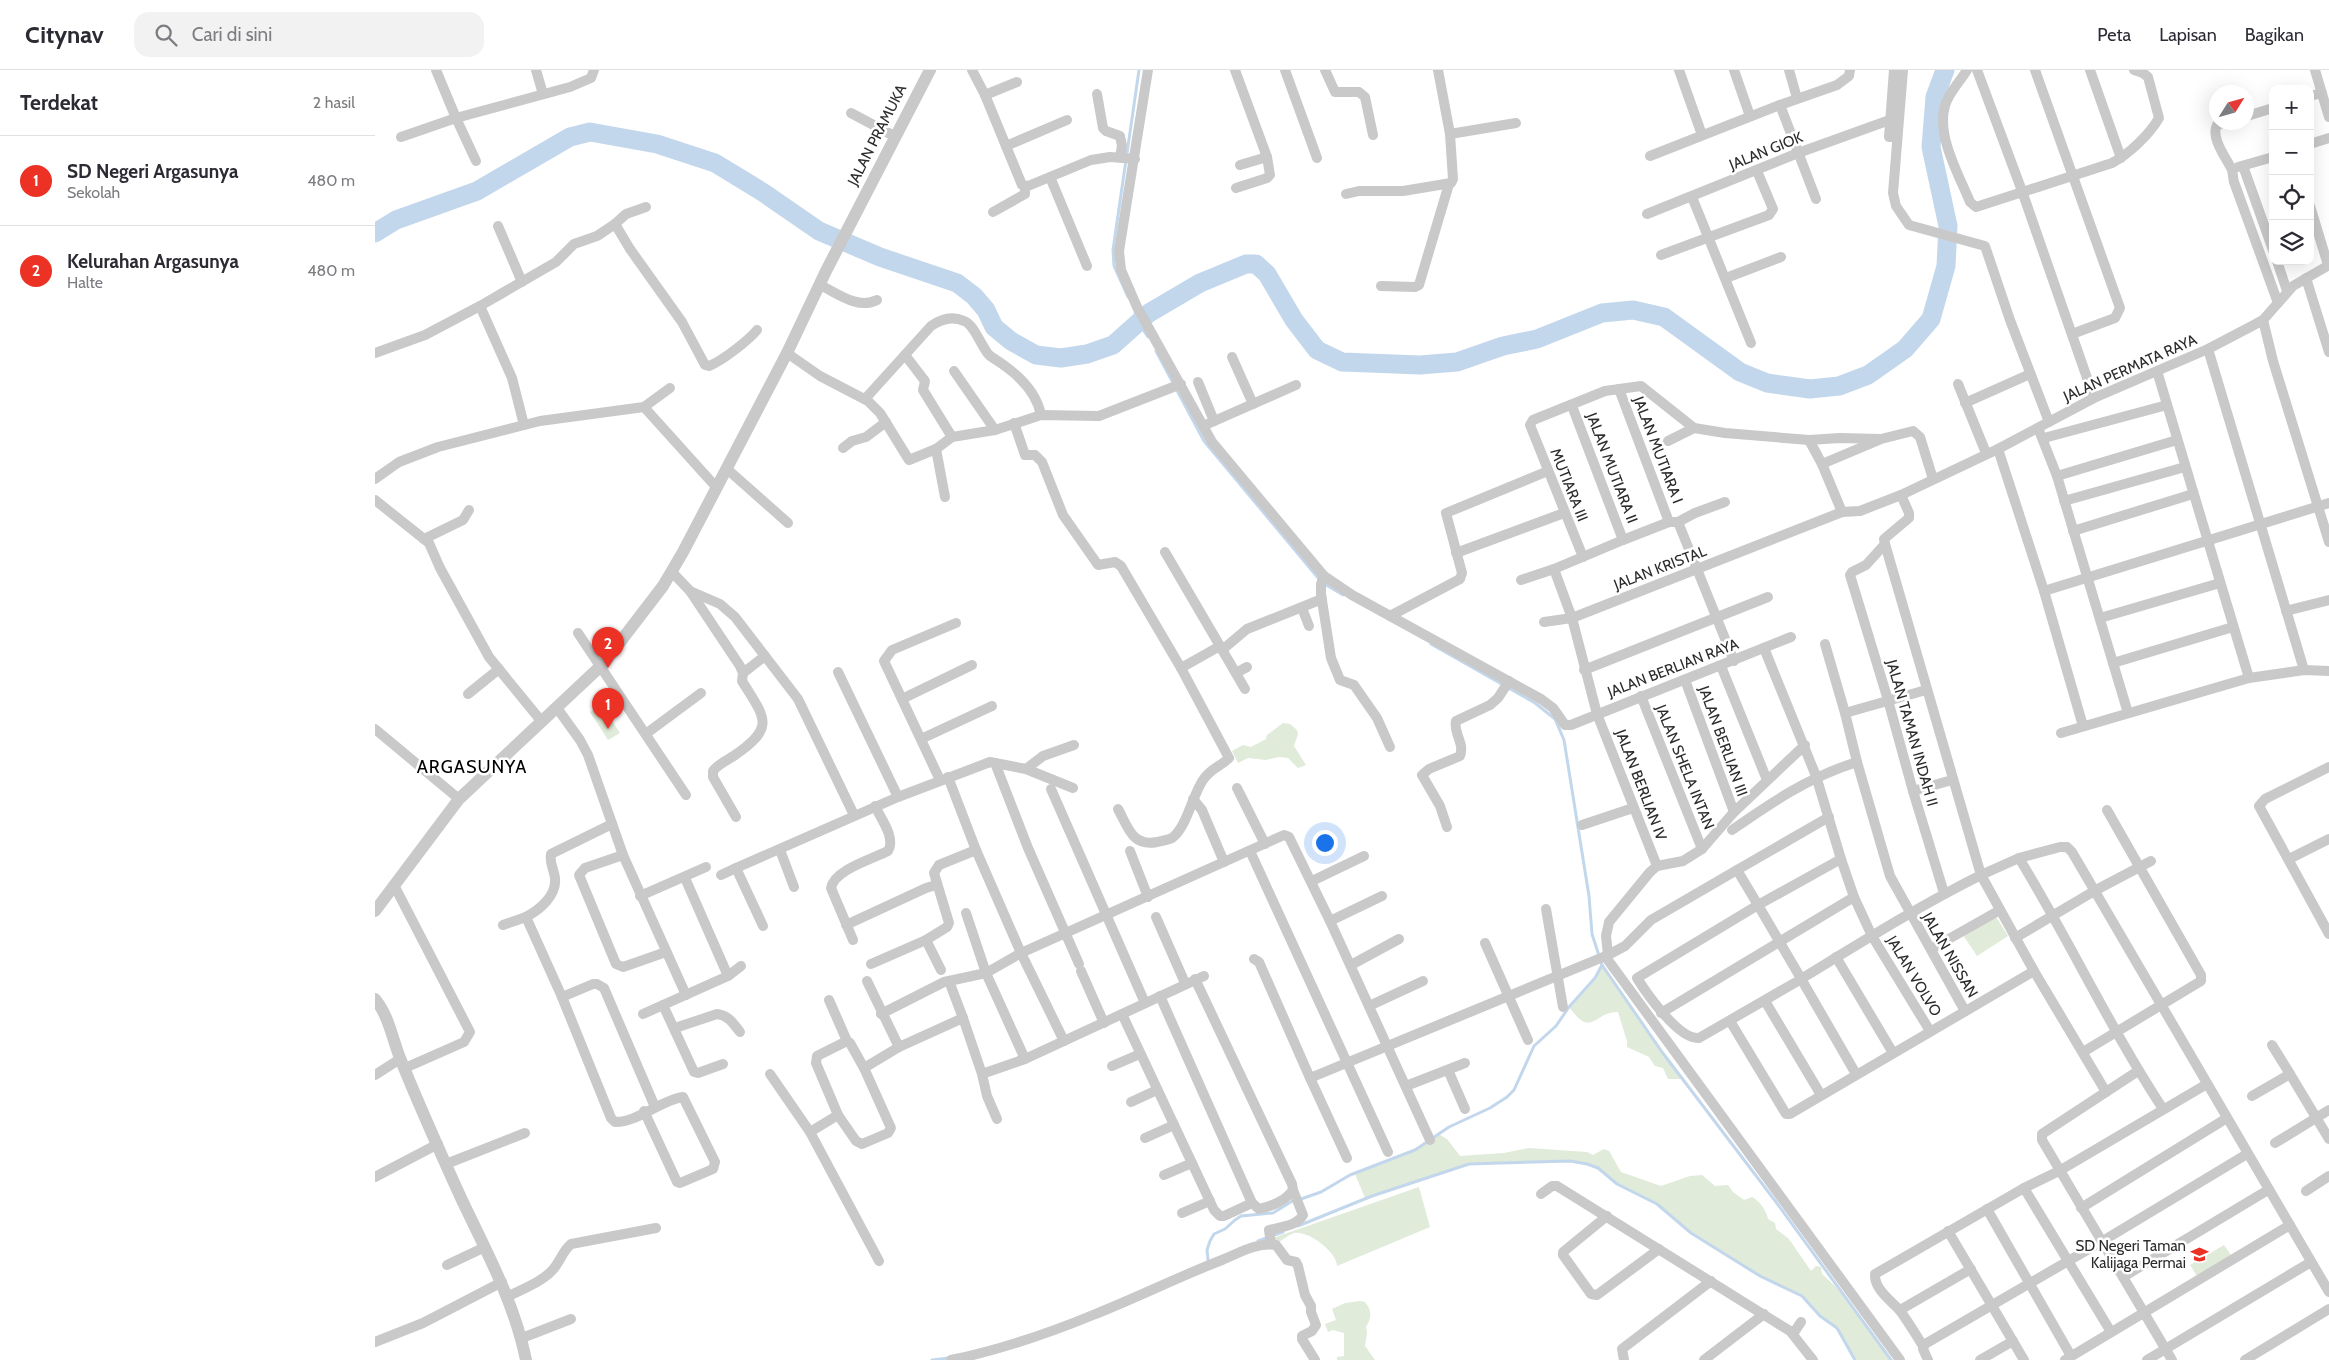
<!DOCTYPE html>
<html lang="id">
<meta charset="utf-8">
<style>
body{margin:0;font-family:Cabin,sans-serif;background:#f2f2f3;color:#2b2b33}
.controls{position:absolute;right:15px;top:15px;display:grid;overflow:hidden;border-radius:10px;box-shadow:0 5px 20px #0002}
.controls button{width:45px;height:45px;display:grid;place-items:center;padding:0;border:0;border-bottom:1px solid #e1e1e2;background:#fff;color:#2b2b33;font:25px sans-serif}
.compass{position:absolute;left:1834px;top:15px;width:45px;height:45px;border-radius:50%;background:#fff;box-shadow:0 5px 20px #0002;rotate:53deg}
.you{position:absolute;left:949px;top:772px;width:18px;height:18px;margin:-12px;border:4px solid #fff;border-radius:50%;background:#1a73e8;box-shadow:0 0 0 8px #1a73e833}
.badge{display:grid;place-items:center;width:32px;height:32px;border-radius:50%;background:#ec3125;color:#fff;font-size:16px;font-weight:700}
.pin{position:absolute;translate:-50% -41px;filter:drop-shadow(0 1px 2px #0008)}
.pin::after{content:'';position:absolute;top:26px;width:18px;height:15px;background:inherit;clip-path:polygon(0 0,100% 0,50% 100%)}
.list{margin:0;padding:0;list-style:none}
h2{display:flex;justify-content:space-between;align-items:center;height:65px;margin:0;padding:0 20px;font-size:21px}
h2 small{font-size:16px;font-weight:400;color:#7c7c81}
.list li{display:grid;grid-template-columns:32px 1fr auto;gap:15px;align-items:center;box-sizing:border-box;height:90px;padding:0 20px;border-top:1px solid #e1e1e2}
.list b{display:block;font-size:19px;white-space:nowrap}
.list p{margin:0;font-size:16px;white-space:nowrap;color:#7c7c81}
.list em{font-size:16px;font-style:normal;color:#7c7c81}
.icon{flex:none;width:28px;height:28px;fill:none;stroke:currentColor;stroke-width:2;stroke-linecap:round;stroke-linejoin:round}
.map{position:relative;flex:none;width:1954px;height:1290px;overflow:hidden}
header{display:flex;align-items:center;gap:30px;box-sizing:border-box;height:70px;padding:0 25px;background:#fff;border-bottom:1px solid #e1e1e2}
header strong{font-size:24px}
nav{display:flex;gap:28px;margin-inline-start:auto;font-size:18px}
.search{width:350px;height:45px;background:#f2f2f3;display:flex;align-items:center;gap:12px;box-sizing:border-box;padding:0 18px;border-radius:15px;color:#7c7c81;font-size:19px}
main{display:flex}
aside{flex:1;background:#fff}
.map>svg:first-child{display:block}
.green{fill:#e0ebd9}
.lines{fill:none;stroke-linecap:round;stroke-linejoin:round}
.stream{stroke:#c3d7ec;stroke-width:3}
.river{stroke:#c3d7ec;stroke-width:19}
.minor{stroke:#c9c9c9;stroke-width:10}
.tertiary{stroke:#c9c9c9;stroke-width:12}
.labels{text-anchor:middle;stroke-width:5;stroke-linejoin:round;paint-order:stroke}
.street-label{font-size:15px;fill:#2c2c2c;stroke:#fff}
.poi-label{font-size:15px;fill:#2c2c2c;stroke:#fff;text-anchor:end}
.quarter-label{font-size:18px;letter-spacing:1px;fill:#000;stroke:#fff}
</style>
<header>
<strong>Citynav</strong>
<div class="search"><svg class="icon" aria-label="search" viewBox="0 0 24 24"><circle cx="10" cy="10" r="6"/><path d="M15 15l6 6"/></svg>Cari di sini</div>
<nav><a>Peta</a><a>Lapisan</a><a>Bagikan</a></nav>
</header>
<main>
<aside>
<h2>Terdekat<small>2 hasil</small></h2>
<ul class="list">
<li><span class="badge">1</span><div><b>SD Negeri Argasunya</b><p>Sekolah</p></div><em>480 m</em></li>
<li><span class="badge">2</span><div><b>Kelurahan Argasunya</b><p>Halte</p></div><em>480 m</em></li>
</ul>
</aside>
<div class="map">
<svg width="1954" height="1290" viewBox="0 0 1954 1290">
<rect width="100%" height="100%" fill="#fff"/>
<!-- green -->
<g class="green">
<path d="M226,634l19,29 -12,7 -18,-28z"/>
<path d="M908,653l7,1 7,6 1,4 -4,12 12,19 -8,3 -10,-10 -9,-1 -13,3 -18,-2 -10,5 -6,-12 11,-6 8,2 15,-8 1,-4z"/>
<path d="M1618,842l15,24 -31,20 -16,-24z"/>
<path d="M1227,896l37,55 43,58h-14l-5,-11 -8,-2 -6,-9 -22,-10v-6l-9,-29c-23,-1 -26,27 -48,-4l26,-29z"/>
<path d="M1065,1065l7,4 13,17 44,-3 25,-5 58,4 6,3 11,-6 5,2 12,21 40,14 29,-10 12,-1 13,11 13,-1 5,7 11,8 8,-3c8,4 15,15 16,22l7,4 1,6 13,10 22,32 5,-5 5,1 1,7 14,13 54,73h-34l-18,-32 -18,-13 -17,-19 -43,-20 -68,-44 -35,-28 -40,-21 -23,-18 -24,-4 -101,2 -104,35 -10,-24 60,-24z"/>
<path d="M1044,1117l11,40 -93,39c0,-14 -29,-36 -43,-33 -6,2 -11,7 -17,10l-4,-5z"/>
<path d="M1849,1175l7,10 -34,21 -7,-11z"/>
<path d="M985,1231l5,1c7,9 7,15 1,25l1,6 -2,13 10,14h-38v-3l7,-1v-23l-11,-3 -5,2 -3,-8 11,-4 -4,-11 13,-6z"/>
</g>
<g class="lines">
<!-- stream -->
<g class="stream">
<path d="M753,227l-14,-31 -1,-16 26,-180"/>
<path d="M760,242l3,10 10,15"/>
<path d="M781,281l48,90 115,138"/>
<path d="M948,513l20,12"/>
<path d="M1227,895l60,87 114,150 115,158"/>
<path d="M926,1129l20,-7 29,-17 65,-25 34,-23 41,-19 17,-11 7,-7 20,-44 22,-20 13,-19 26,-29 7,-13 -10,-31 -3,-38 -25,-156 -9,-21 -20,-16 -104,-59"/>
<path d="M923,1156l74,-30 97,-32 101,-3 17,3 11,4 19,16 40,20 34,29 69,43 42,20 18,20 17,12 18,32"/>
<path d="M883,1171l25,-9"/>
<path d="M833,1190l-1,-10 3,-9 4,-7 11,-5 10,-9 6,-4 32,-3 21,-13"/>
<path d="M557,1290l17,-2"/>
</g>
<!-- river -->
<path class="river" d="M0,163l21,-13 81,-29 93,-54 20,-5 67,12 58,19 49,30 55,38 61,26 77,26 17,13 12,14 8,17 17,14 25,14 25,3 26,-4 26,-9 36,-32 51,-30 46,-19h10l11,10 27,46 23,30 25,12 78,3 37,-3 46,-16 34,-7 65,-26 31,-3 31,7 76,55 27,11 43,6 29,-3 29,-11 37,-26 26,-30 15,-53 2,-40 -17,-79 4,-50 10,-27"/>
<!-- minor -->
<g class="minor">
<path d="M61,0l20,48 114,-31 21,-9 3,-8"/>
<path d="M161,0l7,24"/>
<path d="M597,0l13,25 37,90 6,1 63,-26 19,-3 25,2"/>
<path d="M773,0l-29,181 2,19 16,37 75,135 112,134 28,19 189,104 12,9 12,17h6l220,-88"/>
<path d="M860,0l32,87 3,18 -3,3 -31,10"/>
<path d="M910,0l32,88"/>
<path d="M950,0l10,22h24l6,5 8,38"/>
<path d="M1304,0l23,65"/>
<path d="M1359,0l16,46"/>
<path d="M1414,0l8,28"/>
<path d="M1519,0l-5,67h8"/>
<path d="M1528,0l-10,123 3,13 13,19 76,21 25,74 39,102"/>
<path d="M1592,0c-7,12 -19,23 -22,36 -9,29 14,69 25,96l6,5 136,-44c17,-9 37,-28 47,-45l-11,-41 -5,-4 -9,-3"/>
<path d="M1602,0l45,121 72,207"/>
<path d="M1660,0l85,238 -5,10 -43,16"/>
<path d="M1715,0l31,88"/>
<path d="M1940,0l14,47"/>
<path d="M722,24l6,34 3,3 14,5 2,10 -2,11"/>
<path d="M610,25l32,-13"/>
<path d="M1935,26l12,-3"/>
<path d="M476,43l43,23"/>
<path d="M1872,46l26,-8"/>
<path d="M1850,52l-8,3c-7,13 10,34 15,45 1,3 1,9 2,12l44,121"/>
<path d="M1075,64l66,-11"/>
<path d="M26,67l55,-19 20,43"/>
<path d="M1935,74l19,-6"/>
<path d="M631,76l61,-26"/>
<path d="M1275,86l130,-51"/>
<path d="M865,95l27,-8"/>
<path d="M1868,96l30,84"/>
<path d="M1863,97l35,-10"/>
<path d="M675,107l37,89"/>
<path d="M971,124l13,-3h44l48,-8 2,-4 -3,-45 -12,-64"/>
<path d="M1317,127l59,146"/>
<path d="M1441,129l-36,-94 57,-20 12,-9 1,-6"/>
<path d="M1935,136l18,59"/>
<path d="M618,142l32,-18v-8"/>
<path d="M1272,144l151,-61 100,-36"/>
<path d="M240,154l11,-10 20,-7"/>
<path d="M123,156l24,56"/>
<path d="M1286,185l108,-40 4,-6 -16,-38"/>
<path d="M1902,191l10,30"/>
<path d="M1351,208l55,-21"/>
<path d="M1931,208l23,74"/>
<path d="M445,215c17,8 38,25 57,15"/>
<path d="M1006,216l34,1 4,-2 30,-101"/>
<path d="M105,236l32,72 12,47"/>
<path d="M1888,250l10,41 56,181"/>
<path d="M1833,279l96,321"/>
<path d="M0,283l50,-18 55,-29 76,-44 18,-18 23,-8 18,-12 15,25 52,73 23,43 4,1c13,-5 40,-26 48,-36"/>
<path d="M412,283l33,23 48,25 12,12 29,47 27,-11 16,-12 43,-7 46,-15 58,1 82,-32"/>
<path d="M530,285l20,26 -2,9 29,47"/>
<path d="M857,287l21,47"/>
<path d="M579,301l41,59"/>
<path d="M1782,301l92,307"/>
<path d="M823,312l16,39"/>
<path d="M1583,314l28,69"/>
<path d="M1244,319l50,133"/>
<path d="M490,329l66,-73c10,-7 22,-10 33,-5 10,3 17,25 25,34 5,4 11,7 16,11 18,13 32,28 36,49"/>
<path d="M1590,333l65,-29"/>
<path d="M1197,336l51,134"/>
<path d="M269,337l26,-19"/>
<path d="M639,353l11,32h10l7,7 21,53 35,50 17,-3 6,4 60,102"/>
<path d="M828,356l93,-41"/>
<path d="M1663,358l19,48 71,237"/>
<path d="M1669,368l123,-33"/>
<path d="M1434,370l13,24 20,48"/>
<path d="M1293,371l26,-13"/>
<path d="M468,378l9,-7 14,-4 20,-15"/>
<path d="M561,379l9,48"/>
<path d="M1623,379l46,142 39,135"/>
<path d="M1447,394l57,-24"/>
<path d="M352,399l61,54"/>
<path d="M1682,406l120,-36"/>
<path d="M0,409l24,-17 39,-15 102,-26 104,-14 73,81"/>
<path d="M0,430l54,43 11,25 49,89 53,65"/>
<path d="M1689,431l121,-34"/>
<path d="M1303,452l56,139"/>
<path d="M1698,461l120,-37"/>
<path d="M49,469l39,-19 6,-10"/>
<path d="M1510,474l-19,21 -14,7 -2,3 38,125 25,91 31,102"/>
<path d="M1081,483l108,-40"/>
<path d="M1208,487l-53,-132 3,-5 72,-29 36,-5 53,42 31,5 84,7 31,-2 41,1 32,-8 7,6 13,42"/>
<path d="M1179,499l18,49 25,96 60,152"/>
<path d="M297,502l18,19 30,13 15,13 63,82 56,116"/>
<path d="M949,506l-3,8v10l10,64 9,22 14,5 23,33 13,29"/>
<path d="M1146,510l33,-11 69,-29 46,-18h9l17,-9 30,-11"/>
<path d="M315,521l50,75 3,7 -1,8c23,37 34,46 -7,74 -7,5 -17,9 -22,16v6l23,40"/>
<path d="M1669,521l285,-88"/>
<path d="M927,538l7,18"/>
<path d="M1911,541l43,-11"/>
<path d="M1015,546l70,-37 2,-6 -16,-60 102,-42"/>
<path d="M1725,548l120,-35"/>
<path d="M1169,552l28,-4 270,-106 18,-1 41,-16 97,-46 96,-51 114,-49 44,-23 11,-6 30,-34 36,-21"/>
<path d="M203,563l108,162"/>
<path d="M1450,574l20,69 12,49"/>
<path d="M845,576l25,43"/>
<path d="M847,580l25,-21 75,-30"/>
<path d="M1738,593l120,-36"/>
<path d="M1346,596l46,114"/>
<path d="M1209,600l184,-73"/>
<path d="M463,602l60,125"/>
<path d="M368,603l22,-17"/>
<path d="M861,603l11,-6"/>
<path d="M1310,610l49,132"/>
<path d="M93,624l31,-25"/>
<path d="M1266,626l61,153"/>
<path d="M527,629l70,-34"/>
<path d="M182,638l23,32 8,15 35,100 63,140"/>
<path d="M1470,643l81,-23"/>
<path d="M0,659l84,70"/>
<path d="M272,663l54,-40"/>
<path d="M1686,663l188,-55 55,-8 25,1"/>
<path d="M546,669l71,-33"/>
<path d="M620,693l31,6 47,19"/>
<path d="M1954,697l-64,32 -6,7 70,128"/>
<path d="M651,699l17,-13 31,-11"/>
<path d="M573,707l28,73 45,103 263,-118 5,2 41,84 100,219"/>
<path d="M565,710l-56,-119 8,-11 64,-27"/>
<path d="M862,718l28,56"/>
<path d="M676,719l94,214"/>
<path d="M1538,721l39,-11"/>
<path d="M818,729l9,11 22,52"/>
<path d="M743,739c10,18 14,38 39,33 5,-1 11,-2 15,-4 15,-11 20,-42 31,-58 8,-12 17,-13 26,-22l-48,-90 39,-22 -55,-94"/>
<path d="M237,754l-61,30c-2,9 3,15 4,24 2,18 -16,32 -29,39l36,80 49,121 4,4c21,1 46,-22 68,-25l32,65 -2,7 -33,14 -3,-1 -33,-71"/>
<path d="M1207,755l51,-17"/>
<path d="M1072,757l-7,-21 -18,-31 7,-6 31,-13c5,-13 -7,-23 -4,-35l34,-16 8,-7 11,-17"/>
<path d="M1357,760c40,-28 77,-53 125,-68l33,114 75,135"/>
<path d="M405,780l14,37"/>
<path d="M755,781l18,46"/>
<path d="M875,781l138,301"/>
<path d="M248,785l-38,13 -6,7 37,89 7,3 43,-15"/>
<path d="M1466,789l13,38"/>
<path d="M1914,789l40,-20"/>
<path d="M1362,800l92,-53"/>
<path d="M346,805l15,-7"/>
<path d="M310,808l43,98"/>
<path d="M937,811l52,-25"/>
<path d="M20,817l75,145 -6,10 -59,26"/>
<path d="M265,826l66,-29"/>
<path d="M1171,839l17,98"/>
<path d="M591,843l20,60 39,86"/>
<path d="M781,847l29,66"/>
<path d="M955,851l52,-25"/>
<path d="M128,855l23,-8"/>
<path d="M471,855l80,-37 10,-3"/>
<path d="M388,856l-27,-58 162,-71 92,-35 5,1 33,85 51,116"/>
<path d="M1640,868l81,-48 55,-29"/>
<path d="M478,870l-22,-52c3,-18 41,-29 57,-37 8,-13 -7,-32 -13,-45"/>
<path d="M551,870l15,30"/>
<path d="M1110,873l43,97"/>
<path d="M1556,879l69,-39"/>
<path d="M1233,885l-2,-19 3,-14 41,-50 7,-6 26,-5 19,-12 32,-37 71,-67"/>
<path d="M1230,886l295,404"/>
<path d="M1461,887l57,96"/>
<path d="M879,889l5,3 51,116 298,-123 17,-9 26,-26 86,-50 21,35 83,-46 -25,-83 -52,-128"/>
<path d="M496,894l55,-24 21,-13 2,-4 -15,-50 5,-8 37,-15"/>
<path d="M976,895l48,-26"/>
<path d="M706,901l23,52"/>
<path d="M1659,901l72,121 -64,42v6l130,220"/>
<path d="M492,911l32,66"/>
<path d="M574,911l14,37"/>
<path d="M785,926l92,207 7,6c13,-3 27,-8 34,-19l-1,-6 -97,-205"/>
<path d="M187,927l31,-13h4l7,4 51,119"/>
<path d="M454,930l18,41"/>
<path d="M1390,931l56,94"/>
<path d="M994,936l54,-25"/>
<path d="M1286,943l193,-116 18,39 58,95"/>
<path d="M268,944l20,-9"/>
<path d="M506,944l63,-32 42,-9 35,-20 43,88"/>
<path d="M747,944l92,196 6,6h4l28,-13"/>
<path d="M1355,951l56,93h4l244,-143 -53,-96 38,-17"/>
<path d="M300,958l42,-14c11,1 16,9 23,18"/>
<path d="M1897,975l18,29"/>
<path d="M1708,982l118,-71v-6l-94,-165"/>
<path d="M348,994l-25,9 -4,-1 -31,-67 65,-29 13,-10"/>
<path d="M737,996l28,-12"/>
<path d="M1073,1000l17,39"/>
<path d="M395,1004l40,58"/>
<path d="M607,1004l5,22 10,23"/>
<path d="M1481,1004c-32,-56 -65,-113 -98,-169l-121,73c10,16 42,62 62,60l99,-57 3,-2c59,-36 118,-73 180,-104l-96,-331 -1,-5 25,-21v-5l-8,-18"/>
<path d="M0,1005l25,-16"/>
<path d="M935,1008l37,80"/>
<path d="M1031,1016l59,-23"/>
<path d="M1731,1022l32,-21"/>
<path d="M1877,1026l38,-22 39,65"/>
<path d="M756,1032l26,-12"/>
<path d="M1788,1039c-53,-81 -94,-169 -144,-251l41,-11h7l5,5 257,440"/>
<path d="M463,1045l18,26 6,3 26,-11 3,-5 -27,-60"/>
<path d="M770,1068l29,-13"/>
<path d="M1900,1073l54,-33"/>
<path d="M71,1094l79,-31"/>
<path d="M789,1105l28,-12"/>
<path d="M0,1107l63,-33"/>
<path d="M1649,1118l87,144"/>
<path d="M1931,1121l23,-15"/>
<path d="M1166,1124l11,-8h5l233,145 23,29"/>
<path d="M1706,1138l146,-90"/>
<path d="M1612,1139l84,147"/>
<path d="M807,1143l28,-12"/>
<path d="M1232,1146l-44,36v3l28,39 6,1 62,-46"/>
<path d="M1573,1161l76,129"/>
<path d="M896,1174l-2,-14c11,-3 28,-4 34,-15l-10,-25"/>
<path d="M504,1191l-69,-129 28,-17 -22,-52 1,-7 30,-15 3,2 14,25 35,-21 64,-29 19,56 43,-15 179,-83"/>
<path d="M72,1195l38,-18"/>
<path d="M1748,1207l145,-87"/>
<path d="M132,1227c15,-8 38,-16 48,-30 6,-8 8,-16 16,-23l85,-16"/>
<path d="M1525,1240l71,-41"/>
<path d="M1418,1264l8,-12"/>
<path d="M147,1268l49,-19"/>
<path d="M0,1272l48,-19 79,-41"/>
<path d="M1548,1276c-7,-11 -14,-23 -22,-34 -9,-11 -27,-22 -26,-38l149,-86 35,-17 148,-87"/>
<path d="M576,1290c48,-10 96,-26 142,-45 43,-17 85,-38 129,-55 17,-7 35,-18 54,-15l11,15 9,2 2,4 7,29 6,11v6l5,13 -4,6 -10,5v3l13,21"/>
<path d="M1249,1290l-2,-11 89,-68"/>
<path d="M1329,1290l60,-46"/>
<path d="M1553,1290l-5,-11 2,-5 176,-102 146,-88"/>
<path d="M1605,1290l33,-19"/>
<path d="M1690,1290l225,-135"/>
<path d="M1772,1290l164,-98"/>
<path d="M1870,1290l84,-51"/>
</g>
<!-- tertiary -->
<g class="tertiary">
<path d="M0,841l84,-112 145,-136 59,-77 20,-34 104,-199 39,-82 104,-201"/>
<path d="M0,929c14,17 17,39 25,59 19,47 40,94 61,140 25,53 53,103 65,162"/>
</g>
</g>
<!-- icons -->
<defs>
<symbol id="school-bare" viewBox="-9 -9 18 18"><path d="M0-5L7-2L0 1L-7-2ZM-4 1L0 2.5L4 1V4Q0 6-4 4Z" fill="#ec3125" stroke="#fff" stroke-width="2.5" paint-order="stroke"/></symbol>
</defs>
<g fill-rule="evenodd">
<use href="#school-bare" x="1812" y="1172" width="25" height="25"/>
</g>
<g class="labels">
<!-- street labels -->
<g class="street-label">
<text transform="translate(502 65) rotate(-63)" y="5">JALAN PRAMUKA</text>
<text transform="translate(1391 81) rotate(-22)" y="5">JALAN GIOK</text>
<text transform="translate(1755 298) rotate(-24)" y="5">JALAN PERMATA RAYA</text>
<text transform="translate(1283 380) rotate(69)" y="5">JALAN MUTIARA I</text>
<text transform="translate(1237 398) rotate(69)" y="5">JALAN MUTIARA II</text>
<text transform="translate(1194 415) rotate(68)" y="5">MUTIARA III</text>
<text transform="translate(1285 498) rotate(-21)" y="5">JALAN KRISTAL</text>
<text transform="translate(1298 598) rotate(-21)" y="5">JALAN BERLIAN RAYA</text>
<text transform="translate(1537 663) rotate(74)" y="5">JALAN TAMAN INDAH II</text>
<text transform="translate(1348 671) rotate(70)" y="5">JALAN BERLIAN III</text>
<text transform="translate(1310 697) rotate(68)" y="5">JALAN SHELA INTAN</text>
<text transform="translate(1266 715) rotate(69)" y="5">JALAN BERLIAN IV</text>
<text transform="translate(1575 885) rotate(60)" y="5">JALAN NISSAN</text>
<text transform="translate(1539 906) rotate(59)" y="5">JALAN VOLVO</text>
</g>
<!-- poi labels -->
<g class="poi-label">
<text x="1811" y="1181">SD Negeri Taman<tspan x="1811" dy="17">Kalijaga Permai</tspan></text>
</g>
<!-- quarter labels -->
<g class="quarter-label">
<text x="97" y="703">ARGASUNYA</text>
</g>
</g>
</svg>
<div class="controls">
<button>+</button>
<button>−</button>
<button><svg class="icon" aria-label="locate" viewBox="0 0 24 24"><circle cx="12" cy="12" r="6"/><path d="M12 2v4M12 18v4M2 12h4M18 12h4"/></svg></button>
<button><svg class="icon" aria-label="layers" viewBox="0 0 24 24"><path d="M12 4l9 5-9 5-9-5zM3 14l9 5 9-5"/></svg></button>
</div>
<svg class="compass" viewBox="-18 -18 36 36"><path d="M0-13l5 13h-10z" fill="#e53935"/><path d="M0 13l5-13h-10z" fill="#7c7c81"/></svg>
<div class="you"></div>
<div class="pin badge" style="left:233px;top:659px">1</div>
<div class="pin badge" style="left:233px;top:598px">2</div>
</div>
</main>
